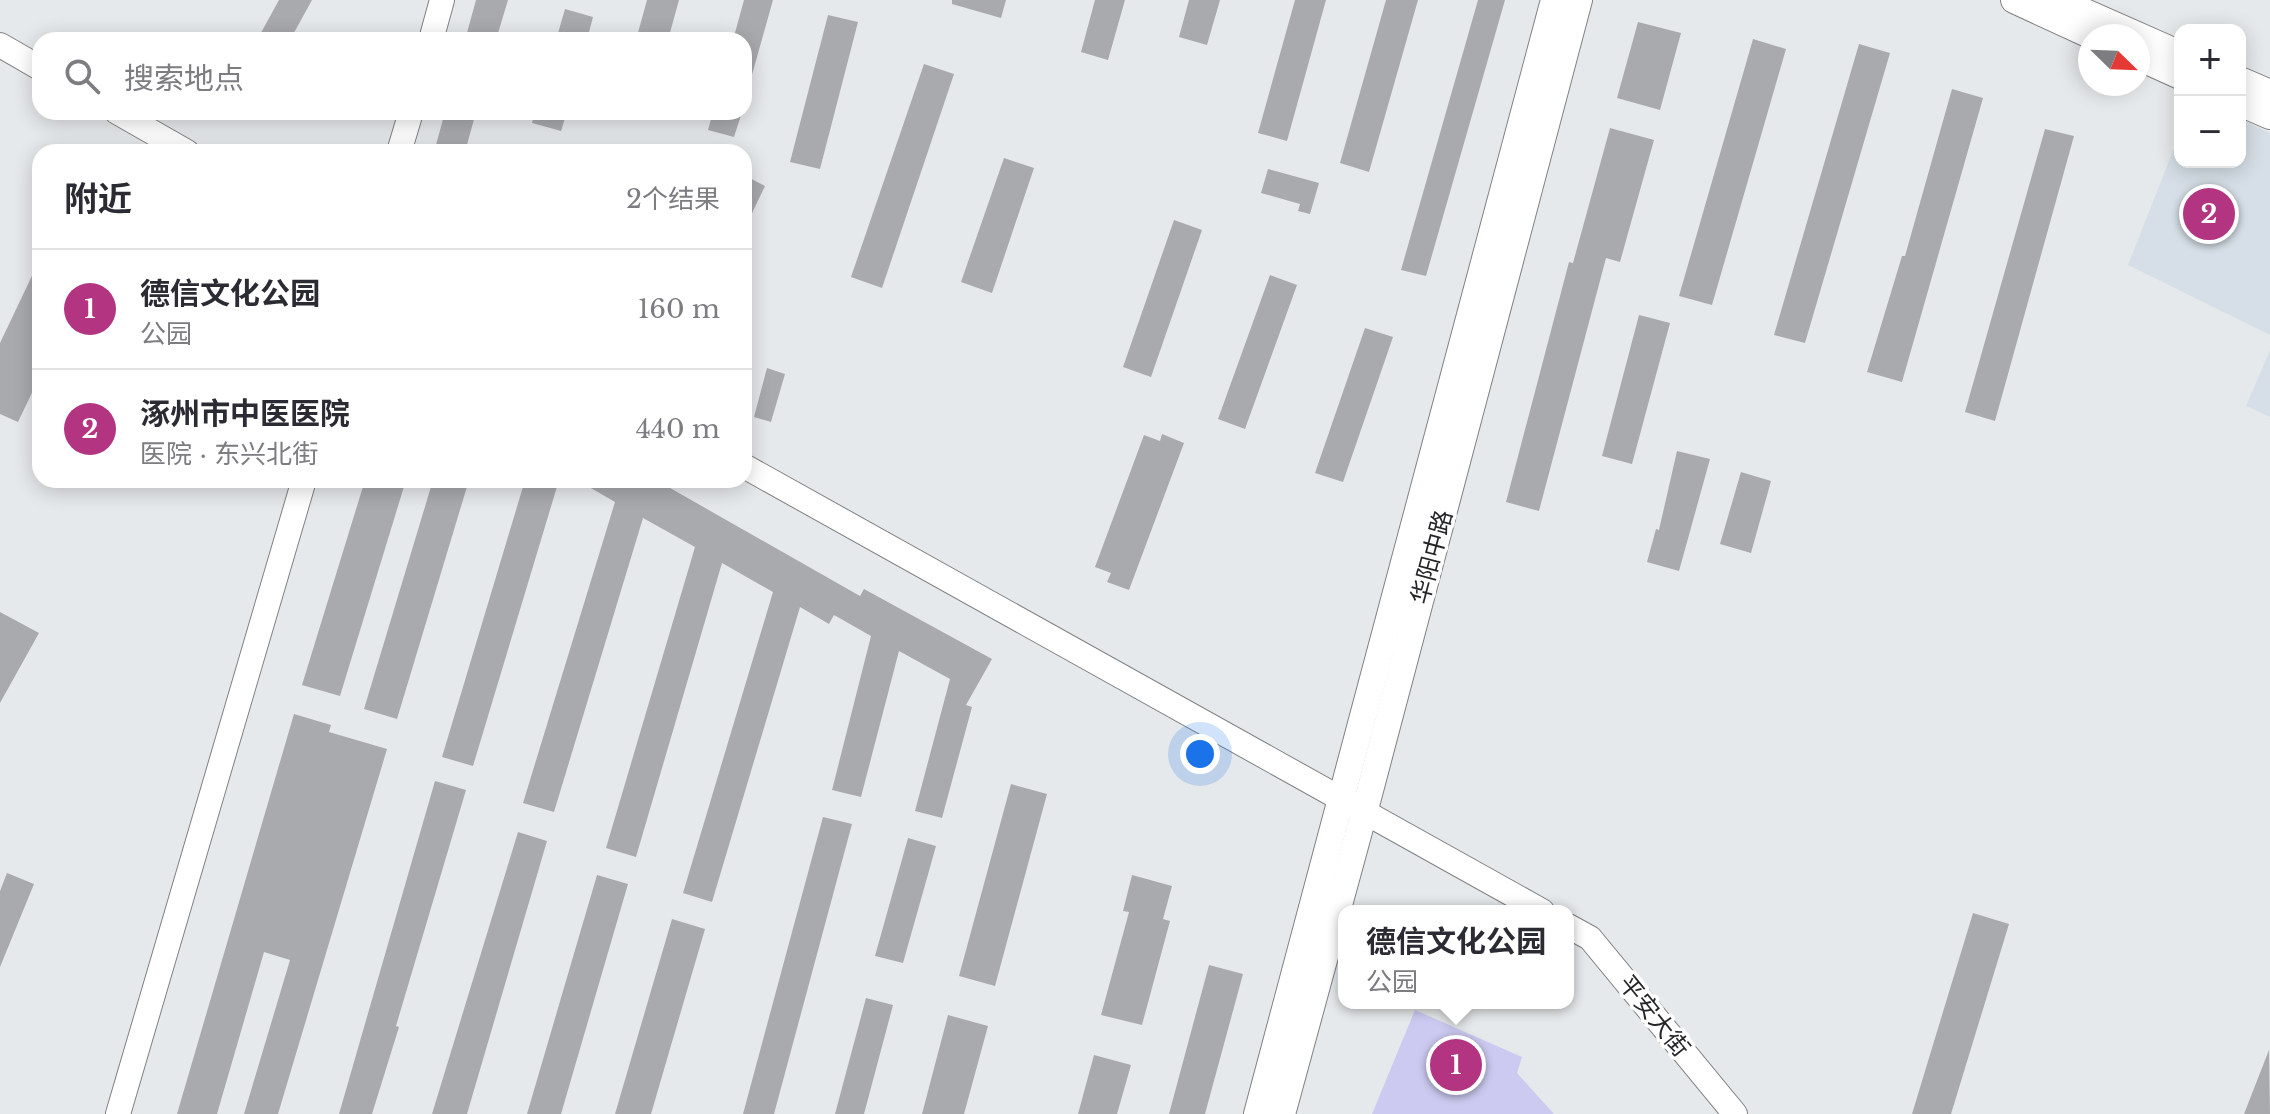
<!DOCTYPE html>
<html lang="zh">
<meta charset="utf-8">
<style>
body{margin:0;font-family:"Libre Baskerville","Noto Sans SC",serif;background:#f2f2f3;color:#2b2b33}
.controls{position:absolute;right:24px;top:24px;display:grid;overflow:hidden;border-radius:16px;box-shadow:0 4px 20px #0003}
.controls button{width:72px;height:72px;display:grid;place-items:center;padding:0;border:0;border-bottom:2px solid #e1e1e2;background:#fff;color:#2b2b33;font:40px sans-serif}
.compass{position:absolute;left:2078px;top:24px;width:72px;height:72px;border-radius:50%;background:#fff;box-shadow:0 4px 20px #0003;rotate:113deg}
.you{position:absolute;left:1200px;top:754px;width:28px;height:28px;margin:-20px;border:6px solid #fff;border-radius:50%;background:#1a73e8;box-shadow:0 0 0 12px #1a73e833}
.badge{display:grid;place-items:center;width:52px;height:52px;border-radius:50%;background:#b33481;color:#fff;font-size:26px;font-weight:700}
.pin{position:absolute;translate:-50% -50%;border:4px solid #fff;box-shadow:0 2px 8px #0006}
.popup{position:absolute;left:1338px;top:905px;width:236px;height:104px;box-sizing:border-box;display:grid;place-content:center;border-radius:16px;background:#fff;filter:drop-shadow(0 2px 6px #0005);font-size:26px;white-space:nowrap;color:#7c7c81}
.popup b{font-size:30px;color:#2b2b33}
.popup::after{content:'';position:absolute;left:50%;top:100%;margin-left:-16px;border:16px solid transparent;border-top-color:#fff}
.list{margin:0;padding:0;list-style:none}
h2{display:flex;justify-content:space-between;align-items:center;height:104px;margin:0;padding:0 32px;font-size:34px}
h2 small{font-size:26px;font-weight:400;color:#7c7c81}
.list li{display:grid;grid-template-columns:52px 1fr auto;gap:24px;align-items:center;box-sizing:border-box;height:120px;padding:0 32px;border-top:2px solid #e1e1e2}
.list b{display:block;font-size:30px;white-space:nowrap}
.list p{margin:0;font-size:26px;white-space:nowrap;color:#7c7c81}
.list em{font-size:26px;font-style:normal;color:#7c7c81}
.icon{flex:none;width:44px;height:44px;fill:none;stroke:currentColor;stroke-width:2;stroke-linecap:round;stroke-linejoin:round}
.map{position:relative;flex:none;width:2270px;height:1114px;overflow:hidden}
.search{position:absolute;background:#fff;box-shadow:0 4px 20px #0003;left:32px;top:32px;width:720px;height:88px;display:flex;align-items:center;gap:20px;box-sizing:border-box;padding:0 28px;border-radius:24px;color:#7c7c81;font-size:30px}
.panel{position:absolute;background:#fff;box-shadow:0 4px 20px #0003;left:32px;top:144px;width:720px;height:344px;border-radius:24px}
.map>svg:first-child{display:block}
.built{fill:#d6dfe7}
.green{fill:#cccaf0}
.building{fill:#a9aaad}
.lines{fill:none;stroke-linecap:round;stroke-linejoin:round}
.tertiary-casing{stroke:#7f8183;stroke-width:26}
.secondary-casing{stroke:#7f8183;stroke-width:28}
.tertiary{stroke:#fff;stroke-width:24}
.secondary{stroke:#fff;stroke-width:26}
.labels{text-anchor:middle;stroke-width:7;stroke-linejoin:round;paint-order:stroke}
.street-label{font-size:24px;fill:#242526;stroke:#fff}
</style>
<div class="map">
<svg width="2270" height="1114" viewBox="0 0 2270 1114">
<rect width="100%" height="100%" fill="#e6e9eb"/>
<!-- built -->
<g class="built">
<path d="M2240,119l30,14v202l-142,-70 52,-132v29h60z"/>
<path d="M2270,350v67l-24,-11z"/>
</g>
<!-- green -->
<path class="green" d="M1415,1010l107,47 -5,16 37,41h-182z"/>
<!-- building -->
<g class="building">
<path d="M279,0h33l-22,40h-33z"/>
<path d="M476,0h32l-12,40h-31z"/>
<path d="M647,0h32l-11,40h-32z"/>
<path d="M744,0h29l-25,89 -4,-1v-48h-11z"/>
<path d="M952,0h54l-5,18 -49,-14z"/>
<path d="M1095,0h30l-17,60 -27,-8z"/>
<path d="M1189,0h31l-13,45 -28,-8z"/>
<path d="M1295,0h31l-39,141 -29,-8z"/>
<path d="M1386,0h32l-49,172 -29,-9z"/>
<path d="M1478,0h27l-79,276 -25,-6z"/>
<path d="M565,9l28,8 -6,23h-31z"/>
<path d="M828,15l30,7 -38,147 -30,-7z"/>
<path d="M1638,22l43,11 -21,77 -43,-12z"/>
<path d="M1753,39l33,10 -74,256 -33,-9z"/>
<path d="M1859,44l31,9 -85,290 -31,-8z"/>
<path d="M924,64l30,10 -72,214 -31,-11z"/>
<path d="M1952,89l31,9 -81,284 -35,-10 35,-116h3z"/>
<path d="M445,112h31l-11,40h-31z"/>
<path d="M535,112h32l-6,19 -29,-8z"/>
<path d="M713,112h29l-8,25 -26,-7z"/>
<path d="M1610,128l44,12 -34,122 -14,-4 -67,253 -33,-9 63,-240 4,1z"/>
<path d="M2045,129l29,7 -79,285 -30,-9z"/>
<path d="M1004,158l30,10 -42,125 -31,-11z"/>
<path d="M1268,169l51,14 -9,31 -12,-3 2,-7 -39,-11z"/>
<path d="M744,175l21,11 -21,44z"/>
<path d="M1174,220l28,10 -51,147 -28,-10z"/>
<path d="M40,259v117l-22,46 -18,-8v-71z"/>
<path d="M1270,275l27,10 -52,144 -27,-10z"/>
<path d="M1639,315l31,8 -38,141 -30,-8z"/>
<path d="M1365,328l28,9 -50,145 -28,-9z"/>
<path d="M767,368l18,6 -14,48 -17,-5z"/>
<path d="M1162,434l22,9 -55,147 -22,-8 4,-9 -16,-6 49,-132 16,6z"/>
<path d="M1677,451l33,8 -31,112 -32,-9 9,-33 3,1z"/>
<path d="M1741,472l30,9 -20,72 -31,-9z"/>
<path d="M365,480h41l-66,216 -38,-11z"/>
<path d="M433,480h36l-72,239 -33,-10z"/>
<path d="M525,480h34l-86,286 -31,-9z"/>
<path d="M577,480h79l204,116 4,-7 128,70 -26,46 6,2 -30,111 -27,-7 35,-132 -51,-28 -38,146 -29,-7 39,-154 -37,-21 -5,9 -29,-17 -88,295 -29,-9 90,-301 -51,-29 -86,294 -30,-9 89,-301 -52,-29 -89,294 -31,-9 92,-301z"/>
<path d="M0,612l39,21 -39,70z"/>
<path d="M294,714l37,11 -2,7 58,17 -109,365h-34l46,-154 -26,-8 -47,162h-40z"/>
<path d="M435,781l31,9 -70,236 3,1 -27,87h-33z"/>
<path d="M1011,784l36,10 -52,192 -36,-10z"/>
<path d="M823,817l29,7 -78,290h-31z"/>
<path d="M518,832l29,9 -80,273h-35z"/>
<path d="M908,838l28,8 -33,117 -28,-7z"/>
<path d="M7,873l27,11 -34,83v-76z"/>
<path d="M597,875l31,9 -67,230h-34z"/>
<path d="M1132,875l40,11 -9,33 7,2 -28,104 -41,-10 28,-103 -6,-1z"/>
<path d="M1973,913l36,11 -58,190h-39z"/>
<path d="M672,919l33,10 -54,185h-36z"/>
<path d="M1209,965l34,9 -38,140h-36z"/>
<path d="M866,998l27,7 -29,109h-29z"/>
<path d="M948,1015l40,11 -24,88h-42z"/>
<path d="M2269,1050l1,64h-26z"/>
<path d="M1094,1055l37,10 -14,49h-39z"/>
</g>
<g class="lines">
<defs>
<g id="tertiary">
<path d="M431,40l11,-40"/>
<path d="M0,45l40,23"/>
<path d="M117,112l70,40"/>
<path d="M399,152l12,-40"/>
<path d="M744,466l798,445"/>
<path d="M1568,926l22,12 145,176"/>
<path d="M118,1114l186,-634"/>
</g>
<g id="secondary">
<path d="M2014,0l78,36"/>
<path d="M2058,0l122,54"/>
<path d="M2138,57l42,19"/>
<path d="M2240,80l30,13"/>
<path d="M2240,103l30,13"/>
<path d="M1257,1114l297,-1114"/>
<path d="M1282,1114l82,-301 215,-813"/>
</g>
</defs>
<!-- tertiary casing -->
<use href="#tertiary" class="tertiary-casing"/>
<!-- secondary casing -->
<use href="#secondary" class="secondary-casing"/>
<!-- tertiary -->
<use href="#tertiary" class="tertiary"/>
<!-- secondary -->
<use href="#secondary" class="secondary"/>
</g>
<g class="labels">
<!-- street labels -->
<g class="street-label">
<text transform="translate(1432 557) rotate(-75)" y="8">华阳中路</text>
<text transform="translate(1654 1016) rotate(51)" y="8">平安大街</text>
</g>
</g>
</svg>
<div class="controls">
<button>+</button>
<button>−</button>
</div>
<svg class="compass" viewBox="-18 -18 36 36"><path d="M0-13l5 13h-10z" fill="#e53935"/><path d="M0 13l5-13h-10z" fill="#7c7c81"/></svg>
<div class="you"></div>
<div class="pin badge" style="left:1456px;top:1065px">1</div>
<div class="popup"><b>德信文化公园</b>公园</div>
<div class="pin badge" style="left:2209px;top:214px">2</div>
<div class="search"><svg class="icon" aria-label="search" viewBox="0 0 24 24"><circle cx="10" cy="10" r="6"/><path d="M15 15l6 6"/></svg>搜索地点</div>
<section class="panel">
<h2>附近<small>2个结果</small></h2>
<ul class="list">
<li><span class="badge">1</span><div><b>德信文化公园</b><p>公园</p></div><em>160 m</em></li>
<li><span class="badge">2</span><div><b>涿州市中医医院</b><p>医院 · 东兴北街</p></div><em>440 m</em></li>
</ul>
</section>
</div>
